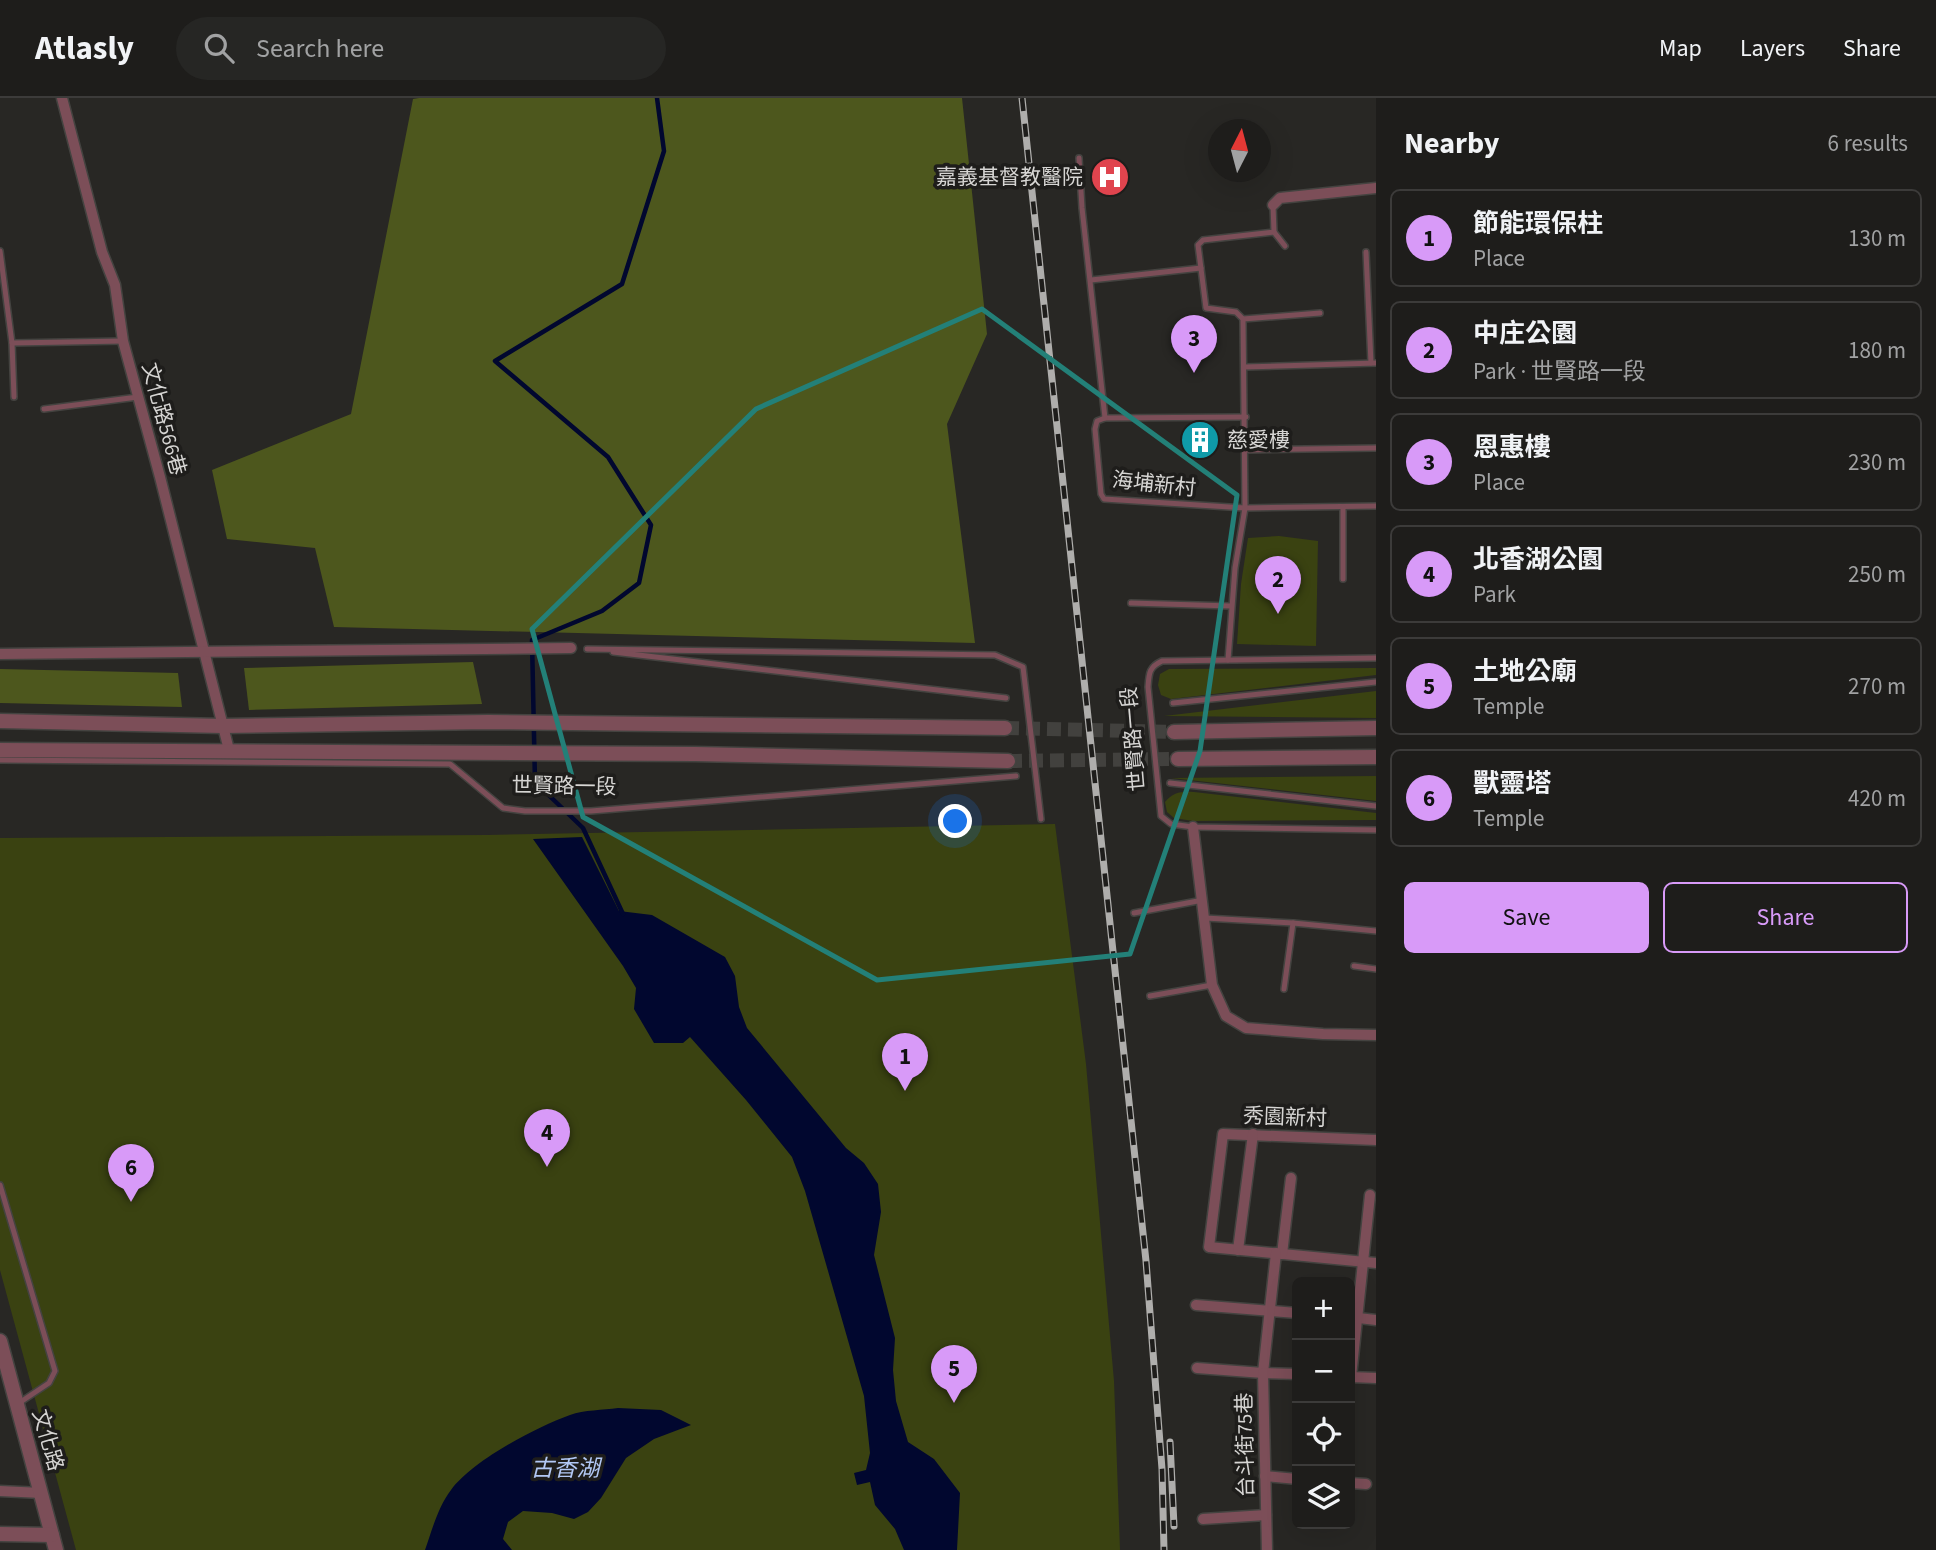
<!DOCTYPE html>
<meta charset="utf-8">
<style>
body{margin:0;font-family:"Source Sans 3","Noto Sans TC",sans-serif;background:#262624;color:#f1f3f6}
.controls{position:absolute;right:21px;bottom:21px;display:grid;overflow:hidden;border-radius:10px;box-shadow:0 7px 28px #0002}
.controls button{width:63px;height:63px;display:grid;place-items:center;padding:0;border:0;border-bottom:2px solid #3c3b3a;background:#1e1d1b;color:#f1f3f6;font:35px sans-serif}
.compass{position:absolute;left:1208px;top:21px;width:63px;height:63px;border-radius:50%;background:#1e1d1b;box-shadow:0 7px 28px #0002;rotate:6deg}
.you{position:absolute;left:956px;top:724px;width:24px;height:24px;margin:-18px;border:5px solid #fff;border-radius:50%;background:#1a73e8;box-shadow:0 0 0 10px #1a73e833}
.badge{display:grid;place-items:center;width:46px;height:46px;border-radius:50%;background:#d89af8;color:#111;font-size:23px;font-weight:700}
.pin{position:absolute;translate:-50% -58px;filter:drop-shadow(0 2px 4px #0008)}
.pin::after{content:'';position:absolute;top:37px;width:24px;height:21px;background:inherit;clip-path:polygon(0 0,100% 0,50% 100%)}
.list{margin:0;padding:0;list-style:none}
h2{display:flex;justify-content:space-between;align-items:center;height:91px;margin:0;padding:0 28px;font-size:30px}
h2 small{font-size:23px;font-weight:400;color:#a1a2a3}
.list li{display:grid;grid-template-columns:46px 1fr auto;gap:21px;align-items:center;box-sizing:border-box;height:98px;margin:0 14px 14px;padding:0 14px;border:2px solid #3c3b3a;border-radius:10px}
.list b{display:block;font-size:26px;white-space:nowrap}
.list p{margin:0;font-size:23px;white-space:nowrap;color:#a1a2a3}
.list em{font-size:23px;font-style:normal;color:#a1a2a3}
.actions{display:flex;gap:14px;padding:21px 28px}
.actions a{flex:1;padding:16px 0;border:2px solid #d89af8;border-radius:10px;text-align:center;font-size:24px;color:#d89af8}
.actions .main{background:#d89af8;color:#111}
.icon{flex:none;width:38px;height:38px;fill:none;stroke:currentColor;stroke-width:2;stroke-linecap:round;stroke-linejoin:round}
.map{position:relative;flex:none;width:1376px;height:1452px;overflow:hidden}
header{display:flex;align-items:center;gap:42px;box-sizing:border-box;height:98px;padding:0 35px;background:#1e1d1b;border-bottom:2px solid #3c3b3a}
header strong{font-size:33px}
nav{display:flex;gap:38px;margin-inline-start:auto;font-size:24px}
.search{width:490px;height:63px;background:#262624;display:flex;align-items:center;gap:18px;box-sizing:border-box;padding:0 24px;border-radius:38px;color:#a1a2a3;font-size:26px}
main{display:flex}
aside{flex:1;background:#1e1d1b}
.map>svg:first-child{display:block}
.green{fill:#3a4211}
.forest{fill:#4d571d}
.water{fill:#01072f}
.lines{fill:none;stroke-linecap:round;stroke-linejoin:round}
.stream{stroke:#01072f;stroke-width:4.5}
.tertiary-tunnel{stroke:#42413e;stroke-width:14;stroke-dasharray:14 7;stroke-linecap:butt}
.service-casing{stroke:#444340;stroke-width:8}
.minor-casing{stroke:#444340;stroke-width:13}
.tertiary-casing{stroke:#444340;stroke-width:17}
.service{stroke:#7c4e58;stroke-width:5}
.minor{stroke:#7c4e58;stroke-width:10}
.tertiary{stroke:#7c4e58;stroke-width:14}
.rail-casing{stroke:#afaeac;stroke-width:7}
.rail{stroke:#1e1d1b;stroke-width:4.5;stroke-dasharray:13;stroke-linecap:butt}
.marked{fill:none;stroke:#238078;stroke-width:5;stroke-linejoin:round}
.labels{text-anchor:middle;stroke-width:7;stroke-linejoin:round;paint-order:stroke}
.poi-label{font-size:21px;fill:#d6d5d3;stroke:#1e1d1b;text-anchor:end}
.street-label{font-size:21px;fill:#d6d5d3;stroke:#1e1d1b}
.water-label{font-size:23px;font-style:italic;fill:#b2c8f4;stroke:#1e1d1b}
</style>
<header>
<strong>Atlasly</strong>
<div class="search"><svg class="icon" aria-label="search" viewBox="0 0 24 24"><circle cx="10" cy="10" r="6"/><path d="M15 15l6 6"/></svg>Search here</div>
<nav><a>Map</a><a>Layers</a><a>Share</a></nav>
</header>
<main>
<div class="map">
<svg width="1376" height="1452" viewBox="0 0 1376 1452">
<rect width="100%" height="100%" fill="#282724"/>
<!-- green -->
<g class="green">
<path d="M1279,438l39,5 -2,105 -79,-2 4,-60 7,-46z"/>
<path d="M1376,570v7l-205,24 -10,-4 -3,-10 2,-11 9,-5z"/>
<path d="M1376,593v27l-212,-2z"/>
<path d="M1376,678v25l-205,-23z"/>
<path d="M1194,694l182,21v7l-183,1 -19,-3 -7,-6 -2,-10c8,-10 17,-11 29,-10z"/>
<path d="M1055,726l31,240 28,317 6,169h-1044l-76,-280v-432l487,-3z"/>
</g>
<!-- forest -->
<g class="forest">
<path d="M419,0h543l25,236 -40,90 28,219 -641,-16 -19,-79 -88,-9 -15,-69 139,-56 62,-315z"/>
<path d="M473,564l9,42 -233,6 -5,-42z"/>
<path d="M0,571l178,4 4,34 -182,-4z"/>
</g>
<!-- water -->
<g class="water">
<path d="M582,739l37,74 33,4 73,42 10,19 4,31 8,21 99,120 18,15 14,21 3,28 -7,43 21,83 -2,32 3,31 12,41 26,17 26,34 -3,57h-53l-9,-21 -20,-24 -5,-23 -13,3 -3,-12 12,-3 4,-17 -6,-57 -59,-205 -13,-34 -46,-57 -56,-63 -7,6h-29l-20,-34 2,-21 -13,-22 -90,-127z"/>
<path d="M618,1310l43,2 30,15 -37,14 -28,19 -25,40 -13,14 -14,7 -22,-6 -29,-2 -15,11 -5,17 9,11h-87c7,-20 13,-43 26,-60 21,-29 85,-63 119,-75 14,-5 33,-5 48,-7z"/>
</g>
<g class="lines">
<!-- stream -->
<path class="stream" d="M623,816l-40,-86 -48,-46 -3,-142 70,-29 37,-28 12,-58 -43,-68 -113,-96 127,-77 42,-133 -7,-53"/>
<!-- tertiary-tunnel -->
<g class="tertiary-tunnel">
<path d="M1005,630l169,4"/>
<path d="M1008,663l170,-2"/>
</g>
<defs>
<g id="service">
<path d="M1079,60l3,50 23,210 141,-1"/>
<path d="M1274,134l11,14"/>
<path d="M0,153l12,92 2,54"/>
<path d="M1366,154l5,111"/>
<path d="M1091,182l110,-12"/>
<path d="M1243,221l77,-6"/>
<path d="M12,245l111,-2"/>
<path d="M1244,269l132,-4"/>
<path d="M44,311l94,-12"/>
<path d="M1105,320l-8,3 -2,8 6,65 3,5 141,9 131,-2"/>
<path d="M1245,352l131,-2"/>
<path d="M1343,481v-72"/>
<path d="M1131,505l100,3"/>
<path d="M587,551l408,6 28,12 18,152"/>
<path d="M613,554l393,46"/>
<path d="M1376,560l-214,3c-13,6 -13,12 -14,26l13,129 10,8 22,3 183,3"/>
<path d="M1228,562l7,-92 10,-60 -2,-189 -7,-7 -30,-4 -8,-63 5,-5 71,-8 -1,-27"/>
<path d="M1173,605l203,-21"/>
<path d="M0,662l450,4 53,44 22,3h66l425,-35"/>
<path d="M1170,685l206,23"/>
<path d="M1134,815l69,-13"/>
<path d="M1205,820l88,5 83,8"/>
<path d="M1354,868l22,3"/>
<path d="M1284,891l9,-66"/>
<path d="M1150,898l62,-11"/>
<path d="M0,1087l55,186 -6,12 -30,20"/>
</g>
<g id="minor">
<path d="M62,0l40,154 13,33 8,56 37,136 69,273"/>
<path d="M1273,107l7,-7 96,-10"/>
<path d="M0,556l571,-6"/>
<path d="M1193,729l19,158 14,31 20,12 77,6 53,1"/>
<path d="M1376,1042l-153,-6 -14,113 167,16"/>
<path d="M1238,1152l15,-116"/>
<path d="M1282,1156l9,-76"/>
<path d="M1196,1207l101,8"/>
<path d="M1350,1219l26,3"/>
<path d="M1197,1270l66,5 13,-120"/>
<path d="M1350,1279l26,1"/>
<path d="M1351,1279l19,-182"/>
<path d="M1265,1378l32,3"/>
<path d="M1350,1385l16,1"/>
<path d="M0,1393l42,2"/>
<path d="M1203,1421l63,-4"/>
<path d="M1267,1452l-4,-177 34,1"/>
</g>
<g id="tertiary">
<path d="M0,623l223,5 265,-4 517,6"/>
<path d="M1174,634l202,-4"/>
<path d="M0,652l695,4 313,7"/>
<path d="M1178,661l198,-2"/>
<path d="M0,1243l56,209"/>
<path d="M0,1436l52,1"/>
</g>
</defs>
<!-- service casing -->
<use href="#service" class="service-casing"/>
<!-- minor casing -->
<use href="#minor" class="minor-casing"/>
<!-- tertiary casing -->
<use href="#tertiary" class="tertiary-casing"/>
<!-- service -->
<use href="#service" class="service"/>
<!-- minor -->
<use href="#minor" class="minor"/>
<!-- tertiary -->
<use href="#tertiary" class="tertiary"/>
<defs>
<g id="rail">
<path d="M1022,0l124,1163 16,208 2,81"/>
<path d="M1170,1344l4,84"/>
</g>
</defs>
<!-- rail casing -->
<use href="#rail" class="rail-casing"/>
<!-- rail -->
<use href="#rail" class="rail"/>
</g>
<!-- marked area -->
<path class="marked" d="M982,211l255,186 -37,256 -70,203 -253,26 -294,-163 -51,-188 224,-220z"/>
<!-- icons -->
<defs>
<symbol id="hospital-disc" viewBox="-11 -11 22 22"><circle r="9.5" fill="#e0444e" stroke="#1e1d1b"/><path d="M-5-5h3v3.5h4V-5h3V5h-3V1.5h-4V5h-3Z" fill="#fff"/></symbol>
<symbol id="building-disc" viewBox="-11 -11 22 22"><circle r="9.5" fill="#0f9aa8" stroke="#1e1d1b"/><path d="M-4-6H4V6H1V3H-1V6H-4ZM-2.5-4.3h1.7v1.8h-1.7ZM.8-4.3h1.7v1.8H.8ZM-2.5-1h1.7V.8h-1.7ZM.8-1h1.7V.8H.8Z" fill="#fff"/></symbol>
</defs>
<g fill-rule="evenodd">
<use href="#hospital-disc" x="1088" y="57" width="44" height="44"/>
<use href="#building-disc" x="1178" y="320" width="44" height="44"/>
</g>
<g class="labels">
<!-- poi labels -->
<g class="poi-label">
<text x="1083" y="86">嘉義基督教醫院</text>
<text x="1227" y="349" text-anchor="start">慈愛樓</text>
</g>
<!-- street labels -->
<g class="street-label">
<text transform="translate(164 321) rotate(75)" y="7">文化路566巷</text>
<text transform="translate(1154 386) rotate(6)" y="7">海埔新村</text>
<text transform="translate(1133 641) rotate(-95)" y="7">世賢路一段</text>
<text transform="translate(564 688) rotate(1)" y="7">世賢路一段</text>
<text transform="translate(1285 1019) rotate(2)" y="7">秀園新村</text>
<text transform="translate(48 1342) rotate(74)" y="7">文化路</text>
<text transform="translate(1245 1347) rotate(-91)" y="7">台斗街75巷</text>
</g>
<!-- water labels -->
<g class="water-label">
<text x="565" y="1378">古香湖</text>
</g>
</g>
</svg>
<div class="controls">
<button>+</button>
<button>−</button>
<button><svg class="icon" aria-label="locate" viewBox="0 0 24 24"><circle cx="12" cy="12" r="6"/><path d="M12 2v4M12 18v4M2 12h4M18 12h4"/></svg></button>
<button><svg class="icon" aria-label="layers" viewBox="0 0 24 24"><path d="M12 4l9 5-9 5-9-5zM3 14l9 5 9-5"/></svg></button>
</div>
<svg class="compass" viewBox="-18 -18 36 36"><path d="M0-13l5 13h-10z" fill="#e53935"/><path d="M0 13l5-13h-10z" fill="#a1a2a3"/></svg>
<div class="you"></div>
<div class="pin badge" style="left:905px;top:993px">1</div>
<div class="pin badge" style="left:1278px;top:516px">2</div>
<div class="pin badge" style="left:1194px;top:275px">3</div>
<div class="pin badge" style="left:547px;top:1069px">4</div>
<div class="pin badge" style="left:954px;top:1305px">5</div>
<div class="pin badge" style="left:131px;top:1104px">6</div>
</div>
<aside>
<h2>Nearby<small>6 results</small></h2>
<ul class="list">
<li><span class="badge">1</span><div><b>節能環保柱</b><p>Place</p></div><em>130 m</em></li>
<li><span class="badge">2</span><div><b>中庄公園</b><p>Park · 世賢路一段</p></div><em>180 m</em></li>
<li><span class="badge">3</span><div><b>恩惠樓</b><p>Place</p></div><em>230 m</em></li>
<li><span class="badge">4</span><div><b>北香湖公園</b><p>Park</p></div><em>250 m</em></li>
<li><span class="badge">5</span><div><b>土地公廟</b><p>Temple</p></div><em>270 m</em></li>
<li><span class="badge">6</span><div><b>獸靈塔</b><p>Temple</p></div><em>420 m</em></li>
</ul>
<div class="actions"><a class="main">Save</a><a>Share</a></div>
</aside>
</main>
